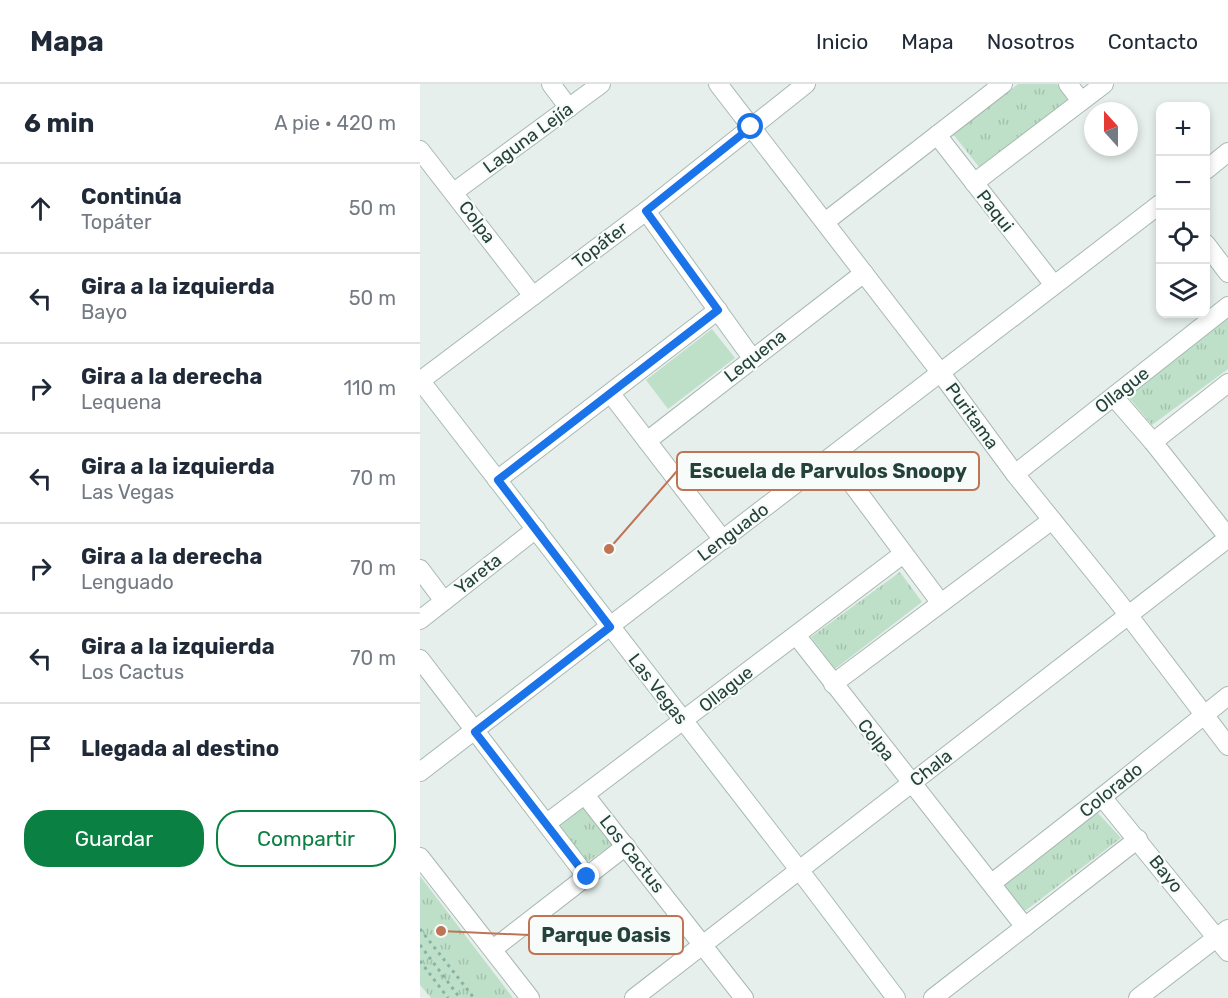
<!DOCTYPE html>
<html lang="es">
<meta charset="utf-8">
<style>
body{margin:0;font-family:Rubik,sans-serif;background:#f6f6f7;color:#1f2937}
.controls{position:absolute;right:18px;top:18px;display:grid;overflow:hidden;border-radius:12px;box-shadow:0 3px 9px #0003}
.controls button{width:54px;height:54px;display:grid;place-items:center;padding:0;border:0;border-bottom:2px solid #e0e1e3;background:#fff;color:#1f2937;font:30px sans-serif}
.compass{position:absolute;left:664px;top:18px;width:54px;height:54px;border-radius:50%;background:#fff;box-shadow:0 3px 9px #0003;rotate:339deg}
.stop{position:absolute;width:18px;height:18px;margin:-14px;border:4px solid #1a73e8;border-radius:50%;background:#fff}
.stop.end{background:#1a73e8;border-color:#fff;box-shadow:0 2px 6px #0008}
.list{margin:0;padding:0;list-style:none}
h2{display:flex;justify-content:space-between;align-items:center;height:78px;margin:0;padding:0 24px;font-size:26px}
h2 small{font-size:20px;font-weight:400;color:#747a83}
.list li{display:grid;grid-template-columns:39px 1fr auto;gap:18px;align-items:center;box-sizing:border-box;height:90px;padding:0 24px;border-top:2px solid #e0e1e3}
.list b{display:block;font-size:22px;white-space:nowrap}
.list p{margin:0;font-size:20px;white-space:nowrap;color:#747a83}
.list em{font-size:20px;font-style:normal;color:#747a83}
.actions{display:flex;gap:12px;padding:18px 24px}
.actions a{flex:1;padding:14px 0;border:2px solid #0b8043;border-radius:24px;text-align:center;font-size:21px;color:#0b8043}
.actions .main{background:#0b8043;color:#fff}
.icon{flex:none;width:33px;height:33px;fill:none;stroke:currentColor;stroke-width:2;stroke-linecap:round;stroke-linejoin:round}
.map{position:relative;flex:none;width:808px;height:914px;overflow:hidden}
header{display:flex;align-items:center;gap:36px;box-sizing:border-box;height:84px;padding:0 30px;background:#fff;border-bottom:2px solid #e0e1e3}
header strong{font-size:28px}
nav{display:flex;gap:33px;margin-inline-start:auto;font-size:21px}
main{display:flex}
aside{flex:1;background:#fff}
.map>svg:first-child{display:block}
.grass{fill:#bfe0c8}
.park{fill:url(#park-tufts)}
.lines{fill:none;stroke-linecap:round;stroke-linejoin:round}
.minor-casing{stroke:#a8b8b2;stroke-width:20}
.secondary-casing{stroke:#a4bbb3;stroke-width:20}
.path{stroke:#86b3a5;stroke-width:3;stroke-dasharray:3 4.5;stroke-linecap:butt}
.minor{stroke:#fff;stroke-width:18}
.secondary{stroke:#fff;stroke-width:18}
.route{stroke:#1a73e8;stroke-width:8}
.labels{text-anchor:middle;stroke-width:4.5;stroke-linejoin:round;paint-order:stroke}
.street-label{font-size:18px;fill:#24423a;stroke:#f7fbf9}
.leader{fill:none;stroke:#c07456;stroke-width:2}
.callout-dot{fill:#c07456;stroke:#f7fbf9;stroke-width:2}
.callout{fill:#f7fbf9;stroke:#c07456;stroke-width:2}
.callout-label{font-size:20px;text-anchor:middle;font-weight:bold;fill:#24423a}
</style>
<header>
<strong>Mapa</strong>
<nav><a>Inicio</a><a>Mapa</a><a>Nosotros</a><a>Contacto</a></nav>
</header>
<main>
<aside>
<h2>6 min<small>A pie · 420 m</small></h2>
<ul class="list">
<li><svg class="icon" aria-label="ahead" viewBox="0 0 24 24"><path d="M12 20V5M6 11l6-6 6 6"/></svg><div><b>Continúa</b><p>Topáter</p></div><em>50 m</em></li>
<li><svg class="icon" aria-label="left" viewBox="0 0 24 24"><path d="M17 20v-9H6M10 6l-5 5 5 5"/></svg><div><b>Gira a la izquierda</b><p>Bayo</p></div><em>50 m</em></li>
<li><svg class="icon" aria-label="right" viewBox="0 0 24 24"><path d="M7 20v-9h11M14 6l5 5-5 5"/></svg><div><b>Gira a la derecha</b><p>Lequena</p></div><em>110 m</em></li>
<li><svg class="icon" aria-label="left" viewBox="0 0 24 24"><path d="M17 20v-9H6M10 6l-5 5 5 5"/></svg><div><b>Gira a la izquierda</b><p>Las Vegas</p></div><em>70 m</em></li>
<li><svg class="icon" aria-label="right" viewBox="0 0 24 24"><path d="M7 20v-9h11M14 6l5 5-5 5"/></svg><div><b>Gira a la derecha</b><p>Lenguado</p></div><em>70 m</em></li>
<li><svg class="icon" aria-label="left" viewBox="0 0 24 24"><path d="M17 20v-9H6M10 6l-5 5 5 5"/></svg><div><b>Gira a la izquierda</b><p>Los Cactus</p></div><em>70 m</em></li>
<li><svg class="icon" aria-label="arrive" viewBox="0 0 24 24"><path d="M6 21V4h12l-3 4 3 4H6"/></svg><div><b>Llegada al destino</b></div></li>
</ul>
<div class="actions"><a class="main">Guardar</a><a>Compartir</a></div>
</aside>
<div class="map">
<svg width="808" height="914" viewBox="0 0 808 914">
<defs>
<pattern id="park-tufts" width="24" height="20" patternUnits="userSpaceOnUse" patternTransform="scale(1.5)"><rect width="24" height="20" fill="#bfe0c8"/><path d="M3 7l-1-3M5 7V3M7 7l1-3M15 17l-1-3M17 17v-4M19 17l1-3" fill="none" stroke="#a4c1ad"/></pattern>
</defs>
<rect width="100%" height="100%" fill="#e6efeb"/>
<!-- grass -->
<path class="grass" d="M292,245l23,29 -67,51 -22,-29z"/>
<!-- park -->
<g class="park">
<path d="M598,0h39l12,15 -90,68 -26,-33z"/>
<path d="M808,228v57l-76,56 -27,-32z"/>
<path d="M480,488l22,30 -87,67 -24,-32z"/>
<path d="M163,719l31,40 -28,20 -30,-38z"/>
<path d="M677,728l24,26 -100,76 -24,-28z"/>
<path d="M0,792l93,122h-82l-11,-13z"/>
</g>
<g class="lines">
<defs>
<g id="minor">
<path d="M131,0l18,24"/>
<path d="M298,0l222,288 75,102 101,125 112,147"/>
<path d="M648,0l13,17"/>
<path d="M517,51l117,150"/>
<path d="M0,66l113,146"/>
<path d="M786,86l22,-18"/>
<path d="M554,99l130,-99"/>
<path d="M34,108l147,-108"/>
<path d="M226,127l106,147"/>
<path d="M405,138l178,-138"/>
<path d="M786,160l22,29"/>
<path d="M0,297l226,-170 160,-127"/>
<path d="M191,310l112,146"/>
<path d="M694,313l39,45 75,95"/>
<path d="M227,357l217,-168"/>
<path d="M733,358l75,-59"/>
<path d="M412,373l108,145"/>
<path d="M595,390l213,-168"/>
<path d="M77,396l221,-170"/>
<path d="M0,485l24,32"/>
<path d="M0,536l116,-91"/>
<path d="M376,551l229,292"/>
<path d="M0,575l167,218"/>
<path d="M413,600l219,-164"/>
<path d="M0,688l740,-568"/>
<path d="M165,711l159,203"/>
<path d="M682,713l126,155"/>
<path d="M127,739l356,-269"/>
<path d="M0,773l110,141"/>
<path d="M572,799l110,-86 126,-101"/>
<path d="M73,865l133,-103"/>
<path d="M214,914l594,-460"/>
<path d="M513,914l205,-159"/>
<path d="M718,914l90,-69"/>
</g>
<path id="secondary" d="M0,296l390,504 86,114"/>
</defs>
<!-- minor casing -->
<use href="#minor" class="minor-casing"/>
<!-- secondary casing -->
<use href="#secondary" class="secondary-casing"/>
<!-- path -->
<g class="path">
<path d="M0,845l54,69"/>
<path d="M0,861l40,53"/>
<path d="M0,877l28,37"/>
</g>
<!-- minor -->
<use href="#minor" class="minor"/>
<!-- secondary -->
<use href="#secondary" class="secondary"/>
</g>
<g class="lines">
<!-- route -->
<path class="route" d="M167,793l-112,-145 135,-105 -112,-147 220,-170 -72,-99 105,-84"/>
</g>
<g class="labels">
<!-- street labels -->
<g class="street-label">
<text transform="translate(108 54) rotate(-36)" y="6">Laguna Lejía</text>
<text transform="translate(575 127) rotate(52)" y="6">Paqui</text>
<text transform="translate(57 138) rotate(53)" y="6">Colpa</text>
<text transform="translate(180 161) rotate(-37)" y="6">Topáter</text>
<text transform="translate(335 272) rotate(-38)" y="6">Lequena</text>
<text transform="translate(702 306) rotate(-38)" y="6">Ollague</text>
<text transform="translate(552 332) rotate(54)" y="6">Puritama</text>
<text transform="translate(313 448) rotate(-37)" y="6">Lenguado</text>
<text transform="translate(58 490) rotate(-38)" y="6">Yareta</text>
<text transform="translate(238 605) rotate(52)" y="6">Las Vegas</text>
<text transform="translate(306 605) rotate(-38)" y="6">Ollague</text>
<text transform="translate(456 656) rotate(52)" y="6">Colpa</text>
<text transform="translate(511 684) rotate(-38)" y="6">Chala</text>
<text transform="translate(691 706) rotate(-39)" y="6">Colorado</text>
<text transform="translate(212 770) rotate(52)" y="6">Los Cactus</text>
<text transform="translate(746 790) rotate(51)" y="6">Bayo</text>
</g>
</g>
<!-- callouts -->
<path class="leader" d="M189 465L257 387M21 847L109 851"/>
<g class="callout-dot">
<circle cx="189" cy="465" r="6"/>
<circle cx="21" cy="847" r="6"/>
</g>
<g class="callout">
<rect x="257" y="368" width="302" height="38" rx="6"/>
<rect x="109" y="832" width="154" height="38" rx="6"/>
</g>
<g class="callout-label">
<text x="408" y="394">Escuela de Parvulos Snoopy</text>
<text x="186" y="858">Parque Oasis</text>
</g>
</svg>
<div class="controls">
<button>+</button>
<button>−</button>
<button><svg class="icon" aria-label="locate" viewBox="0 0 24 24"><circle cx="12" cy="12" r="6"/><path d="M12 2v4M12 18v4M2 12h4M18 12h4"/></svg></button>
<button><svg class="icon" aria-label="layers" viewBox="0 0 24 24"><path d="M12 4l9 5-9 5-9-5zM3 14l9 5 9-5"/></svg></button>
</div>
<svg class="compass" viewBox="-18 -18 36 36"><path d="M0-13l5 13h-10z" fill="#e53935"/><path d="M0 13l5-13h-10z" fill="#747a83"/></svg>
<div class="stop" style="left:331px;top:43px"></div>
<div class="stop end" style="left:167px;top:793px"></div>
</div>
</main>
